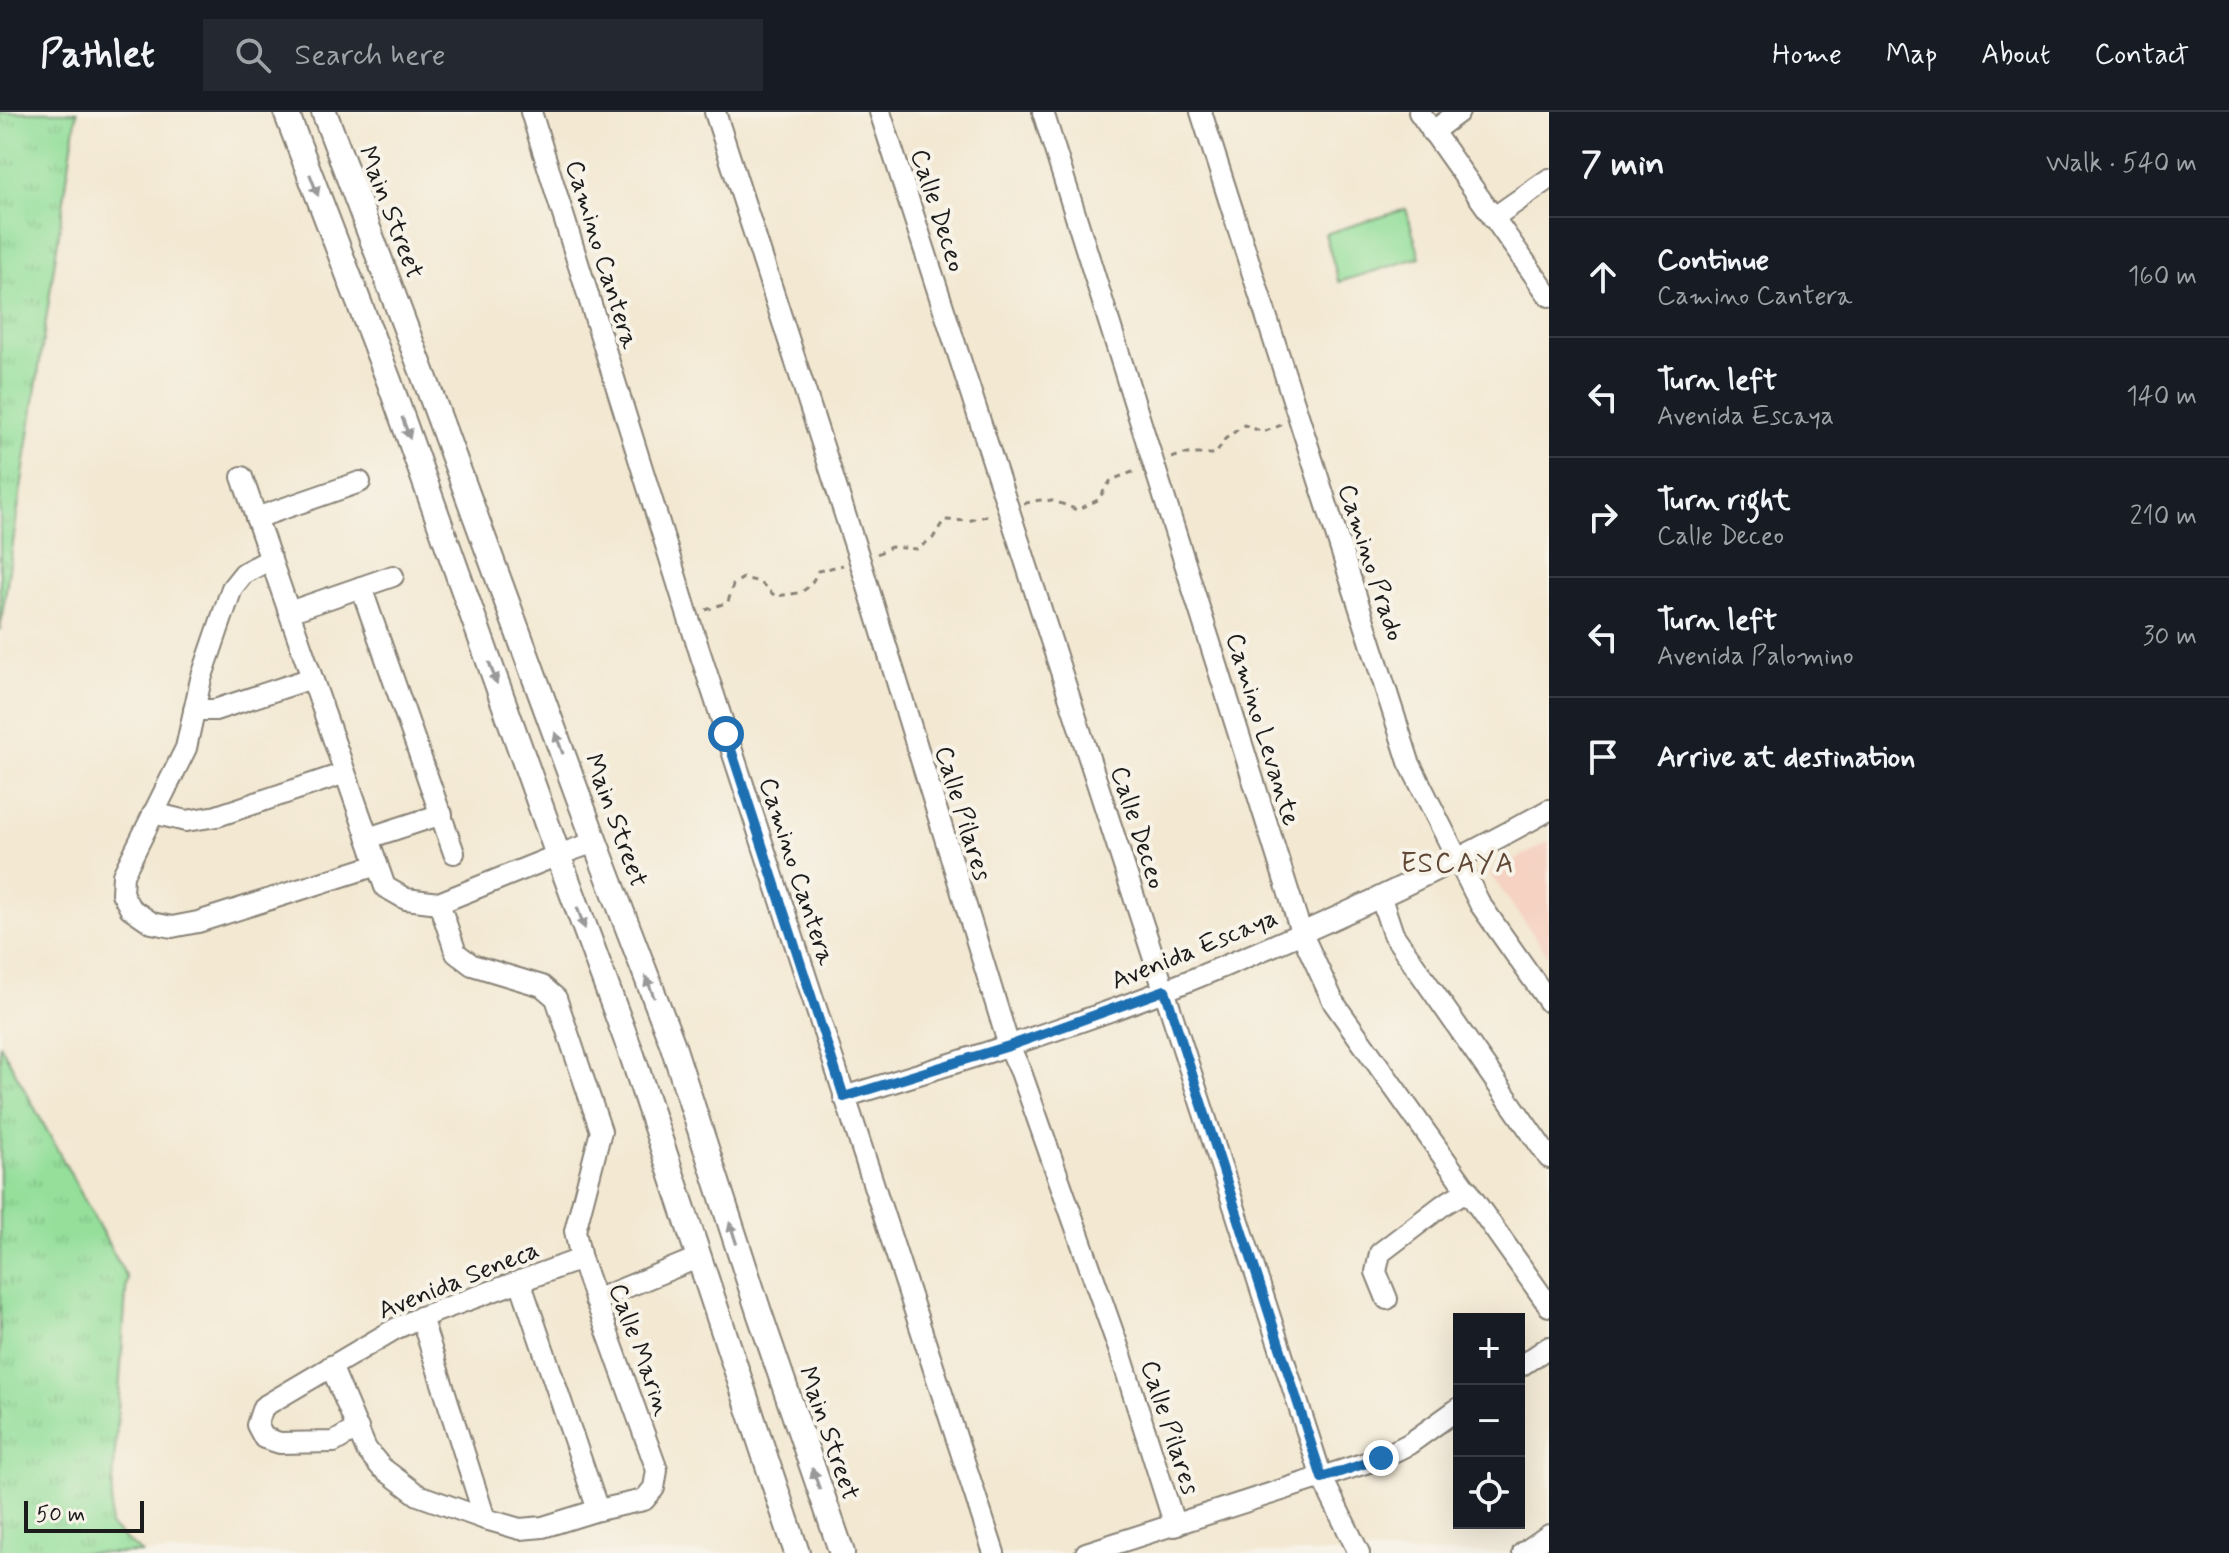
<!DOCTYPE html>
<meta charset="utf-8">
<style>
body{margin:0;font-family:Mynerve,sans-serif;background:#242831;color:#f1f3f6}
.controls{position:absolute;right:24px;bottom:24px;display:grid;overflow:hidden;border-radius:0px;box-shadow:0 8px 32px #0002}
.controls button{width:72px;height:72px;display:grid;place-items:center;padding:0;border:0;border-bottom:2px solid #363941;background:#171b24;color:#f1f3f6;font:40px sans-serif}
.scale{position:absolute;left:24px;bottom:20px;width:120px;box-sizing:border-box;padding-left:8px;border:4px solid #1c1c1c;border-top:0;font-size:22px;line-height:28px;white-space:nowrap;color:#1c1c1c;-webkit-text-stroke:6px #f7f3e8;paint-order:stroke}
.stop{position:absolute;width:24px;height:24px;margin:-18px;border:6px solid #1f6fb2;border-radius:50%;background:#fff}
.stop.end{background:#1f6fb2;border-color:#fff;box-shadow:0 2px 8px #0008}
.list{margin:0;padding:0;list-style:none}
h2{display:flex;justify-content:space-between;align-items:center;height:104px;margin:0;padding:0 32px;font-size:34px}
h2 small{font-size:26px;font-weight:400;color:#9ea1a6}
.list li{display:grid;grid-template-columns:52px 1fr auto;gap:24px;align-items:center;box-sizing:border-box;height:120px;padding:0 32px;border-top:2px solid #363941}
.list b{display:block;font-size:30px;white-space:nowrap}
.list p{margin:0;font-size:26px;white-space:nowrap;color:#9ea1a6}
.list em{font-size:26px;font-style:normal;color:#9ea1a6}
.icon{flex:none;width:44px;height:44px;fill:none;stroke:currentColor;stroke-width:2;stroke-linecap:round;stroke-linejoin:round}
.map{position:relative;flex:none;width:1549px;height:1441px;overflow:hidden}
header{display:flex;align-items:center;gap:48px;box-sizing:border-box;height:112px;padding:0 40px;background:#171b24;border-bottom:2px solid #363941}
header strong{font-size:38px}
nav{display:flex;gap:44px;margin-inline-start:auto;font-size:28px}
.search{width:560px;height:72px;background:#242831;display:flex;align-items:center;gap:20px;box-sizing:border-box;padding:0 28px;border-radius:0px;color:#9ea1a6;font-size:30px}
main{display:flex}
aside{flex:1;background:#171b24}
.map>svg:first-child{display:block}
.built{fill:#f5d2c2}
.grass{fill:url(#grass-tufts);stroke:#587e5c;stroke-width:2}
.park{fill:#95df9b;stroke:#587e5c;stroke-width:2}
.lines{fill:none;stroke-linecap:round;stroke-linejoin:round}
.minor-casing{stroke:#888277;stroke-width:24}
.major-casing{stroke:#888277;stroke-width:28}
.path{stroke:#888277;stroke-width:3;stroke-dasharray:6 6;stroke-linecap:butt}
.minor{stroke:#fff;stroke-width:20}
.major{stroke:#fff;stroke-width:24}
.oneway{fill:#999}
.route{stroke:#1f6fb2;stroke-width:10}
.labels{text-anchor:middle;stroke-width:8;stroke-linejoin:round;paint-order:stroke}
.street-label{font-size:26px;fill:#1c1c1c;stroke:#f7f3e8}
.neighbourhood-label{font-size:28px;letter-spacing:2px;fill:#604736;stroke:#f7f3e8}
</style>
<header>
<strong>Pathlet</strong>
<div class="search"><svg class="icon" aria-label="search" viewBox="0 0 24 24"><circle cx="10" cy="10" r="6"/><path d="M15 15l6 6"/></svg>Search here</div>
<nav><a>Home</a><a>Map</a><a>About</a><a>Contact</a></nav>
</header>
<main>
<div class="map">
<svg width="1549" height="1441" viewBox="0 0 1549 1441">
<defs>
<pattern id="grass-tufts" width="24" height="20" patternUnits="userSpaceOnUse" patternTransform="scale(2)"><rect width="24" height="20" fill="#95df9b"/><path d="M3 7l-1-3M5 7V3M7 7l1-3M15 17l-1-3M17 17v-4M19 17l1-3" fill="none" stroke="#80bf85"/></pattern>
</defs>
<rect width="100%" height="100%" fill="#f7f3e8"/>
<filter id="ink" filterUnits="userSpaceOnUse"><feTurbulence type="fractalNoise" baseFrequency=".0125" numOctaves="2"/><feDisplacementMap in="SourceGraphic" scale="16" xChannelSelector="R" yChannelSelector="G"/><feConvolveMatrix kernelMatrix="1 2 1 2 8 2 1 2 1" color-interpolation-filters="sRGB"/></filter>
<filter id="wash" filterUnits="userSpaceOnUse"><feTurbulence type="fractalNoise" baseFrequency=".006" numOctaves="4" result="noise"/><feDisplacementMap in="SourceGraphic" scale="32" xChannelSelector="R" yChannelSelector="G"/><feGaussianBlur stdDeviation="1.8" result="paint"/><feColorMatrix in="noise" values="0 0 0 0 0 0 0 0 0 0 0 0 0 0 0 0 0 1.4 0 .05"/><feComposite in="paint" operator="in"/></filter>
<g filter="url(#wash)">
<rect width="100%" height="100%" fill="#f3e8d2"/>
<!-- built -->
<path class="built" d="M1549,729v116l-59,-83z"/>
<!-- grass -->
<g class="grass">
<path d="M0,0h77l-77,518z"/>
<path d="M0,932l127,234 -17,248 32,27h-142z"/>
</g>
<!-- park -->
<path class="park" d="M1406,97l14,48 -81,25 -14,-48z"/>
</g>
<g filter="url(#ink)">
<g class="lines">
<defs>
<g id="minor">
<path d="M531,0l157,504 306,937"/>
<path d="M715,0l145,449 149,485 12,26 100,283 54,171"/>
<path d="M880,0c146,456 294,911 442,1366l37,75"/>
<path d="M1043,0l258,820 33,71 215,303"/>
<path d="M1201,0l208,650 71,142 69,98"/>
<path d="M1419,0l130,184"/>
<path d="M1432,20l27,-20"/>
<path d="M1493,106l56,-39"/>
<path d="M242,365l143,410 21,12 33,4 119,-48 37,-13"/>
<path d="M256,406l104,-36"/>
<path d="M271,447l-27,14 -12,15 -31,91 -15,69 -63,127 -1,18 8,15 22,15 20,4 26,-5 179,-57"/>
<path d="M361,475l93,266"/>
<path d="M289,500l104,-36"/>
<path d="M194,598h21l97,-32"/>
<path d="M153,701l33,8 31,-5 128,-43"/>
<path d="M368,726l74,-24"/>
<path d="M1381,786l12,36 156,224"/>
<path d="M844,985c108,-33 216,-66 322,-107 131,-52 260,-111 383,-180"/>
<path d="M520,1169l78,229"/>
<path d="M1387,1187l-11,-27 4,-19 63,-48 25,-15"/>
<path d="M595,1188l105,-43"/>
<path d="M421,1205l64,202"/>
<path d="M331,1254l35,83 15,18 37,28 67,24 35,10 23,-2 55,-17 46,-10 10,-12 3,-18 -76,-211 -6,-28 26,-100 -45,-133 -14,-12 -70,-21 -16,-12 -17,-50"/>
<path d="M1519,1255l30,-20"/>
<path d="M358,1316l-24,14 -54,1 -16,-5 -7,-13 6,-18 132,-78 26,-12 160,-58"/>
<path d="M1086,1441l295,-95 28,-14 50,-36"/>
<path d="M1523,1441l26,-18"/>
</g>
<g id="major">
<path d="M286,0l103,269 169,474 74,200 165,498"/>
<path d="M324,0l101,267 170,463 77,201 87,269 83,241"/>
</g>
</defs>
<!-- minor casing -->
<use href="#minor" class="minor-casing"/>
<!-- major casing -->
<use href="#major" class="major-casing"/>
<!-- path -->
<g class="path">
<path d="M1172,346l11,-4h33l9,-15 19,-14 19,7 21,-8"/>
<path d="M1024,392c23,-8 31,-3 53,6l21,-10 13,-20 27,-10"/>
<path d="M877,442l14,-7 26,2 16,-11 11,-18 24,1 22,-6"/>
<path d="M706,498l22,-8 5,-17 10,-7 17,4 15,14c25,-3 32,-1 43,-25l25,-6"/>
</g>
<!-- minor -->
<use href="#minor" class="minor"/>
<!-- major -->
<use href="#major" class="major"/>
</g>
<!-- one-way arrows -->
<defs><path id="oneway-solid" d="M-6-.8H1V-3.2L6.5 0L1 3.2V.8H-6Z" transform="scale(2)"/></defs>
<g class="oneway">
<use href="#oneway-solid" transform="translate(314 73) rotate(69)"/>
<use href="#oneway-solid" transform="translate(406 316) rotate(70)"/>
<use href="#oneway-solid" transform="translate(493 561) rotate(70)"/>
<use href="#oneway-solid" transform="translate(559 631) rotate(-110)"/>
<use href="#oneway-solid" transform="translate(581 806) rotate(70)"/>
<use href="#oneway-solid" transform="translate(650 875) rotate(-111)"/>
<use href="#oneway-solid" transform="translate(733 1121) rotate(-108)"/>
<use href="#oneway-solid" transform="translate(816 1367) rotate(-109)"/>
</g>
</g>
<g class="lines" filter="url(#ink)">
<!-- route -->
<path class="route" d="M726,622l118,363 165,-51 156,-56 157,488 59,-20"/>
</g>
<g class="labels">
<!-- street labels -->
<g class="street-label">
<text transform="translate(939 98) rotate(72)" y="9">Calle Deceo</text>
<text transform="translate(392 100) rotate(69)" y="9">Main Street</text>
<text transform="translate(603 142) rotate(73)" y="9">Camino Cantera</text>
<text transform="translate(1372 450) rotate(72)" y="9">Camino Prado</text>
<text transform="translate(1264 617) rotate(73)" y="9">Camino Levante</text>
<text transform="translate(964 701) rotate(73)" y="9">Calle Pilares</text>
<text transform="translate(617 708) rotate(70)" y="9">Main Street</text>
<text transform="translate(1139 715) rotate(72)" y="9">Calle Deceo</text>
<text transform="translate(798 759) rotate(72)" y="9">Camino Cantera</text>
<text transform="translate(1194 836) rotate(-22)" y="9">Avenida Escaya</text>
<text transform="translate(458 1167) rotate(-22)" y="9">Avenida Seneca</text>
<text transform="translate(641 1237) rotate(70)" y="9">Calle Marin</text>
<text transform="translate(1171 1315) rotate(72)" y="9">Calle Pilares</text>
<text transform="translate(830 1321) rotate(71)" y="9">Main Street</text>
</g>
<!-- neighbourhood labels -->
<g class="neighbourhood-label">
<text x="1458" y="760">ESCAYA</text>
</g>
</g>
</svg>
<div class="controls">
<button>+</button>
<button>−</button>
<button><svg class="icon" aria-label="locate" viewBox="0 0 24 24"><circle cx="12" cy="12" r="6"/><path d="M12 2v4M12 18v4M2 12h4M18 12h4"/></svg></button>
</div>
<div class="scale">50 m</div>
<div class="stop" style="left:726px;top:622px"></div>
<div class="stop end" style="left:1381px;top:1346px"></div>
</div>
<aside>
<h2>7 min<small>Walk · 540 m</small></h2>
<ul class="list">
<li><svg class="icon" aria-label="ahead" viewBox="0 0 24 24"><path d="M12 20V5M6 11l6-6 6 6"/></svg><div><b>Continue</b><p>Camino Cantera</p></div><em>160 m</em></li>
<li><svg class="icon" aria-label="left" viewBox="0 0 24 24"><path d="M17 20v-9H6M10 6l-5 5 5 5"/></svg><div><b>Turn left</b><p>Avenida Escaya</p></div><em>140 m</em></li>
<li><svg class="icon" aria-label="right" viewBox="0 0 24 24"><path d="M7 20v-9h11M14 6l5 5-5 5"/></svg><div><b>Turn right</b><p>Calle Deceo</p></div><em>210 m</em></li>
<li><svg class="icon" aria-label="left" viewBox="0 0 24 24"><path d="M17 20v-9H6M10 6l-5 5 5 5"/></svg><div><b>Turn left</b><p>Avenida Palomino</p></div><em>30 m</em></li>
<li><svg class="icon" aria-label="arrive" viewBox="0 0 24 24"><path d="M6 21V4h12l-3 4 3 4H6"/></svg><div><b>Arrive at destination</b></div></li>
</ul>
</aside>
</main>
